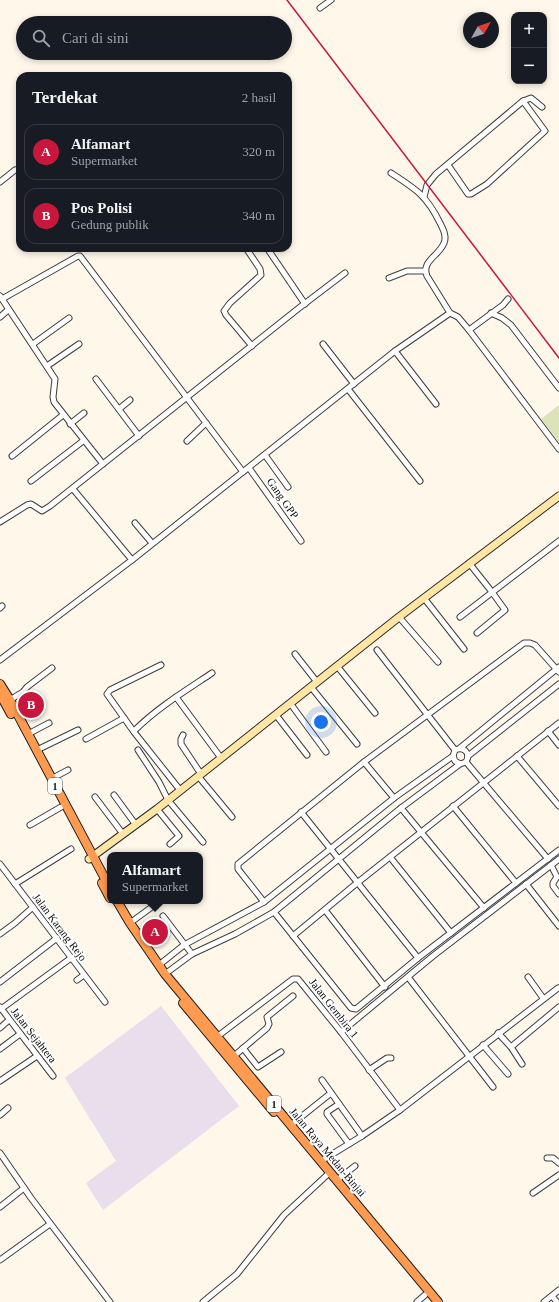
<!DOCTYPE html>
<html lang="id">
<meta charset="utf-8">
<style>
body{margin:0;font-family:Georgia,serif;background:#242831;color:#f1f3f6}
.controls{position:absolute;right:12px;top:12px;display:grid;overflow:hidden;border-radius:8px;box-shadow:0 2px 6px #0003}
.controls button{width:36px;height:36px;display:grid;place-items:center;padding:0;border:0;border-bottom:1px solid #363941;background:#171b24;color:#f1f3f6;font:20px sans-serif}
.compass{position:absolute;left:463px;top:12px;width:36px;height:36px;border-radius:50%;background:#171b24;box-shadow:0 2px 6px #0003;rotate:50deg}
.you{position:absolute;left:321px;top:722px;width:14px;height:14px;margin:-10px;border:3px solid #fff;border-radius:50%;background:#1a73e8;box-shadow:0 0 0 6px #1a73e833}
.badge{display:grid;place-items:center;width:26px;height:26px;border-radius:50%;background:#c9163d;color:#fff;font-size:13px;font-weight:700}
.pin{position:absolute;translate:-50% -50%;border:2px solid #fff;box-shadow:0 1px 4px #0006}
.popup{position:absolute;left:107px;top:852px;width:96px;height:52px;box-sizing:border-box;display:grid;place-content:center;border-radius:8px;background:#171b24;filter:drop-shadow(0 1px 3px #0005);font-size:13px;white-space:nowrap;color:#9ea1a6}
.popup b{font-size:15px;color:#f1f3f6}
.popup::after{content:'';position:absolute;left:50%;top:100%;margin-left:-8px;border:8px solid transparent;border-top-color:#171b24}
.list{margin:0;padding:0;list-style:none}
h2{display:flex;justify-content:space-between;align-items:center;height:52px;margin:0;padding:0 16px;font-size:17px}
h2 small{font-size:13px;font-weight:400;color:#9ea1a6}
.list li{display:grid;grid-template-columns:26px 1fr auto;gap:12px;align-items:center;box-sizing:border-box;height:56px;margin:0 8px 8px;padding:0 8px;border:1px solid #363941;border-radius:12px}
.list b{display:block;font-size:15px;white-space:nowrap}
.list p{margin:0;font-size:13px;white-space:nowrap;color:#9ea1a6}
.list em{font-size:13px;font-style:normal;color:#9ea1a6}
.icon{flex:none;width:22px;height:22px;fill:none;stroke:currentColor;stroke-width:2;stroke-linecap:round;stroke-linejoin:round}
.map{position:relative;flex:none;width:559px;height:1302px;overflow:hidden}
.search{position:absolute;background:#171b24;box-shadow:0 2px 6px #0003;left:16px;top:16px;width:276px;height:44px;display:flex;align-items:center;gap:10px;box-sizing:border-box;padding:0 14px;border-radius:22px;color:#9ea1a6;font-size:15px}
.panel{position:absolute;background:#171b24;box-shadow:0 2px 6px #0003;left:16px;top:72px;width:276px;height:180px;border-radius:12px}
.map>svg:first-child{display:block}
.industrial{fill:#e8deec}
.cemetery{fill:#dce3b9}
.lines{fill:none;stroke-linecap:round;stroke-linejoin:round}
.minor-casing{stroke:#3e3e3e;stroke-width:7}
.secondary-casing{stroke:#2d2d2d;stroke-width:9}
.trunk-casing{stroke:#1c1c1c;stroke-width:10}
.minor{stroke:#fff;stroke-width:5}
.secondary{stroke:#ffe6a5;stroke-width:7}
.trunk{stroke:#ff9b51;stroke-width:8}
.rail{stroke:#c9163d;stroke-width:1.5}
.labels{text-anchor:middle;stroke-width:4;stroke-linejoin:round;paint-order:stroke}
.shield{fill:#fff;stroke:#545454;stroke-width:1}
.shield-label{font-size:10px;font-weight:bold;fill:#0b0b0b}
.street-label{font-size:11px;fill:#0b0b0b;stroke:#fff}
</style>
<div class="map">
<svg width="559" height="1302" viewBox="0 0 559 1302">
<rect width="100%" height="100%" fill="#fff7ea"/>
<!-- industrial -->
<path class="industrial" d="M161,1006l78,100 -136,104 -17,-27 30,-22 -51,-83z"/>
<!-- cemetery -->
<path class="cemetery" d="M559,405v37l-18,-23z"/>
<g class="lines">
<defs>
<g id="minor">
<path d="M320,8l11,-8"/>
<path d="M448,165l20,29h3l16,-10 58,-53 -22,-30"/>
<path d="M391,173c25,16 36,23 49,50 3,6 7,13 4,20 -5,13 -23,18 -17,33l23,37 8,4 11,13 90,119"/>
<path d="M0,182l15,-12"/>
<path d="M424,197l3,-12 9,-11 87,-73 8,-3 11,9"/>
<path d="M246,248l14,21 1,6 -31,28 -6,8 2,4 26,31"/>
<path d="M267,248l38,56"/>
<path d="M389,278l18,-7h18"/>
<path d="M0,296l55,83 -2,18 1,5 49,62"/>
<path d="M2,299l76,-43h2l163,216"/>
<path d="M491,313l11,5 9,7 48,63"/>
<path d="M0,317l8,-7"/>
<path d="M469,330l34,-25 5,-6"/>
<path d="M33,344l36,-26"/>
<path d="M323,344l31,40"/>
<path d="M395,351l41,53"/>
<path d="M47,366l32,-22"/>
<path d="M96,379l43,57"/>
<path d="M348,389l72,92"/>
<path d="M119,409l11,-9"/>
<path d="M70,424l14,-11"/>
<path d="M187,441l19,-18"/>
<path d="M265,455l23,32"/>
<path d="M12,456l51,-41"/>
<path d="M249,468l52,73"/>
<path d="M31,481l52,-40"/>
<path d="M73,489l59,71"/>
<path d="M0,522l27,-17 4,-1 11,7 8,-5 249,-198 46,-35"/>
<path d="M135,523l17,20"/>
<path d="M469,563l23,29 13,18 -28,23"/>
<path d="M424,598l40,51"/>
<path d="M0,608l2,-2"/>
<path d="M399,617l39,45"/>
<path d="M460,617l99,-76"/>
<path d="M377,650l78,100"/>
<path d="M295,654l22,28"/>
<path d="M0,660l132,-100 263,-209 55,-38"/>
<path d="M161,665l-51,25 -3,4 27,38 46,58"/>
<path d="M337,666l38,47"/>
<path d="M311,687l46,57"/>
<path d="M176,697l45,61"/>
<path d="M10,700l13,-8 4,-5 25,-19"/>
<path d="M290,703l36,49"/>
<path d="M276,715l31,40"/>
<path d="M134,731c23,-23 51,-40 78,-58"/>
<path d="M548,731l11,14"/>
<path d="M28,734l21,-11"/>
<path d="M183,735l-2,4v5l20,30"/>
<path d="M86,739l38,-21"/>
<path d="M460,748l99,-81"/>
<path d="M37,750l41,-20"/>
<path d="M138,750l21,32 9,18 35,42"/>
<path d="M468,756l91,-72"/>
<path d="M517,756l42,50"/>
<path d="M364,762l30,36"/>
<path d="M466,762l82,97"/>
<path d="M198,776l34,41"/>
<path d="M51,779l17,-9"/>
<path d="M114,795l22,30"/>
<path d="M95,797l28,37"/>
<path d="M453,806l63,77"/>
<path d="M401,808l83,100"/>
<path d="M157,809l22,27 -9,8"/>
<path d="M301,812l117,146"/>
<path d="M30,825l31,-18"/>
<path d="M390,857l61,76"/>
<path d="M0,864l105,138"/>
<path d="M551,865l6,12 -4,6v3l6,8"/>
<path d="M15,884l56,-35"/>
<path d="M526,884l33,42"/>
<path d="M264,902l-26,-33v-5l126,-102 160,-119h6l5,2 24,27"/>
<path d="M325,910l60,77"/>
<path d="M274,912l77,96 5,1 62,-51 141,-108"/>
<path d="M163,916l29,38"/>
<path d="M130,923l30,-22"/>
<path d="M0,934l15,-11 18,-16"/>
<path d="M293,936l64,-53 202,-160"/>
<path d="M159,965l25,-20 80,-43 130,-104 59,-42"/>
<path d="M165,974l27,-20 43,-20 39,-22 127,-104 59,-44 6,-2c5,-9 -2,-16 -11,-12l-2,6 2,5 5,3"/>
<path d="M408,977l85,110"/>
<path d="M528,977l15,21"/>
<path d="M77,980l7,-5"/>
<path d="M0,982l57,-44"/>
<path d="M0,1007l53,69"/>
<path d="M1,1009l70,-51"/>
<path d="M0,1028l9,-8"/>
<path d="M341,1032l92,-76 126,-97"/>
<path d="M498,1033l13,14 11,17"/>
<path d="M218,1036l75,-57h5l43,53 59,78"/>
<path d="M483,1045l25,29"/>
<path d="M511,1047l48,-40"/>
<path d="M243,1048l15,19 23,-15"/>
<path d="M0,1049l20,-15"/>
<path d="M234,1056l33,-28 2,-4 -2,-7 26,-21"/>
<path d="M369,1070l18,-12h4"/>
<path d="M322,1080l40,56"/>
<path d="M0,1081l37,-25"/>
<path d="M339,1104l-12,8v2l22,30"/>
<path d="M0,1115l8,-7"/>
<path d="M291,1125l40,-32"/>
<path d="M0,1153l31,45 79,104"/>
<path d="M547,1158h6l6,5"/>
<path d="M321,1161l41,-25 38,-26 158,-122"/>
<path d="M337,1180l18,-14"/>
<path d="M533,1193l26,-18"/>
<path d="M0,1207l24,-19"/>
<path d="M0,1260l50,-36"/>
<path d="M552,1296l5,6"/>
<path d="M203,1302l34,-28 47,-59 43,-40"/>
<path d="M417,1302l8,-7"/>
<path d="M544,1302l15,-12"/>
</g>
<path id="secondary" d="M89,859l68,-50 242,-192 160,-121"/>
<g id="trunk">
<path d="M0,684l10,16 100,188"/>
<path d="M0,694l11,20"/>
<path d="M102,883l8,15"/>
<path d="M117,901l13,22 35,51 273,328"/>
<path d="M183,1003l91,109"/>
</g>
</defs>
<!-- minor casing -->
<use href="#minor" class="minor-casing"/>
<!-- secondary casing -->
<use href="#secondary" class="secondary-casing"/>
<!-- trunk casing -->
<use href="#trunk" class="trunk-casing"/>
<!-- minor -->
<use href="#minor" class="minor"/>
<!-- secondary -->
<use href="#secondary" class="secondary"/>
<!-- trunk -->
<use href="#trunk" class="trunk"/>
<!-- rail -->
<path class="rail" d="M287,0l272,358"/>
</g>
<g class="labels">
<!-- shield labels -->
<g class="shield">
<rect x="48" y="778" width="14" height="16" rx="3"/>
<rect x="267" y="1096" width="14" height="16" rx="3"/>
</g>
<g class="shield-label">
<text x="55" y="790">1</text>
<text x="274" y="1108">1</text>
</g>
<!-- street labels -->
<g class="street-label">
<text transform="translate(283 498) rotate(55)" y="4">Gang GPP</text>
<text transform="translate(60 927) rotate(53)" y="4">Jalan Karang Rejo</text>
<text transform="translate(334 1008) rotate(52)" y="4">Jalan Gembira 1</text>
<text transform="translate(34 1035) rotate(52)" y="4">Jalan Sejahtera</text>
<text transform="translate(328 1152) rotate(50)" y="4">Jalan Raya Medan-Binjai</text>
</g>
</g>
</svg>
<div class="controls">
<button>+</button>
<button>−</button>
</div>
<svg class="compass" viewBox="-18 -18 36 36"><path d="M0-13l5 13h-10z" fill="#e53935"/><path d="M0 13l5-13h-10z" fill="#9ea1a6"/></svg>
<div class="you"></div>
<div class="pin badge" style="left:155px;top:932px">A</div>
<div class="popup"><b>Alfamart</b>Supermarket</div>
<div class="pin badge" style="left:31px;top:705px">B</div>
<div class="search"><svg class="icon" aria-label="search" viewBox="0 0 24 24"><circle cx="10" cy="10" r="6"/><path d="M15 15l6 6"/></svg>Cari di sini</div>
<section class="panel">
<h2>Terdekat<small>2 hasil</small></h2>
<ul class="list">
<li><span class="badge">A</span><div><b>Alfamart</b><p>Supermarket</p></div><em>320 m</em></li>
<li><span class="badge">B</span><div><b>Pos Polisi</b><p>Gedung publik</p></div><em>340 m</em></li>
</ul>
</section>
</div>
